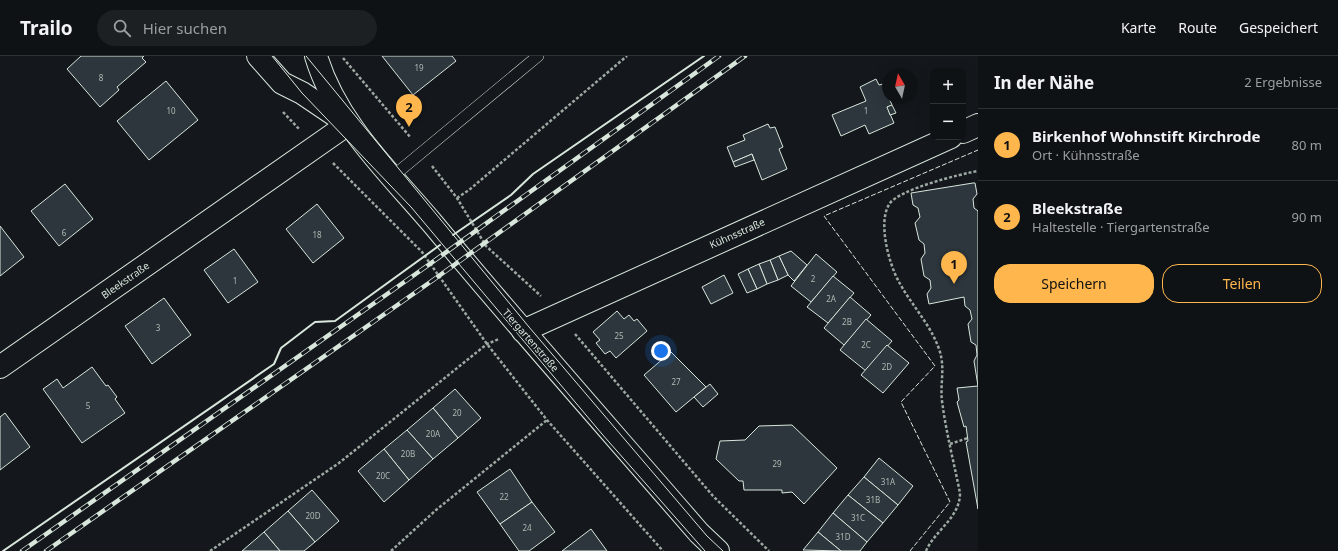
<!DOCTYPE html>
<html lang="de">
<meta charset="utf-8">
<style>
body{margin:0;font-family:"Noto Sans",sans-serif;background:#1d2022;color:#f1f3f6}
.controls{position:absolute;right:12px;top:12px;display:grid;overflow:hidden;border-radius:8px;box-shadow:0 4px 16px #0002}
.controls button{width:36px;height:36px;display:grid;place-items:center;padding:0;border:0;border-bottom:1px solid #2f3234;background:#0f1215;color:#f1f3f6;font:20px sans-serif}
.compass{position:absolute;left:882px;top:12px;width:36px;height:36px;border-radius:50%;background:#0f1215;box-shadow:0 4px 16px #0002;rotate:351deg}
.you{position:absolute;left:661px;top:295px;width:14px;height:14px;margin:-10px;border:3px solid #fff;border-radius:50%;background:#1a73e8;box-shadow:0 0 0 6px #1a73e833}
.badge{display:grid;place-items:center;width:26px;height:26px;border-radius:50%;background:#ffb74d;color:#111;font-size:13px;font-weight:700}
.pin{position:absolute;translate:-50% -33px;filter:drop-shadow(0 1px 2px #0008)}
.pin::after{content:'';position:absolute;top:21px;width:14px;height:12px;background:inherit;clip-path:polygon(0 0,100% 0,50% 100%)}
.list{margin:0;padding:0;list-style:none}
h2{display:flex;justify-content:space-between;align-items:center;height:52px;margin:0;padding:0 16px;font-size:17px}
h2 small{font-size:13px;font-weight:400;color:#9b9ea0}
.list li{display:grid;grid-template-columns:26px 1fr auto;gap:12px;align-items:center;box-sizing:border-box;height:72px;padding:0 16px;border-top:1px solid #2f3234}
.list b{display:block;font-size:15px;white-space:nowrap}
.list p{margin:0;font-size:13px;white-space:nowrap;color:#9b9ea0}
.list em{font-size:13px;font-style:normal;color:#9b9ea0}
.actions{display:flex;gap:8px;padding:12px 16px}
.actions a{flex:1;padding:9px 0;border:1px solid #ffb74d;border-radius:16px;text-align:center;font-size:14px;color:#ffb74d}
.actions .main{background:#ffb74d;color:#111}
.icon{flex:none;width:22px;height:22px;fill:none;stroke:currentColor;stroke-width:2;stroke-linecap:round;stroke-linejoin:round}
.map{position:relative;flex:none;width:978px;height:495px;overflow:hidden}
header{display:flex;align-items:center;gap:24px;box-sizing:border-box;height:56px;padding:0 20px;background:#0f1215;border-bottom:1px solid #2f3234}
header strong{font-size:19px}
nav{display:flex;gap:22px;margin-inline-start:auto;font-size:14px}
.search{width:280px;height:36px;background:#1d2022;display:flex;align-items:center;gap:10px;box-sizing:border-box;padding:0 14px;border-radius:22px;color:#9b9ea0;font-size:15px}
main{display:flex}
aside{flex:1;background:#0f1215}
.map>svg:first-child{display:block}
.building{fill:#2c363c;stroke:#d8e6dc}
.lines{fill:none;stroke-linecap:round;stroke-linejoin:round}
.service-casing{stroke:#d8e6dc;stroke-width:12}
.minor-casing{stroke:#d8e6dc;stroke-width:24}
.secondary-casing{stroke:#d8e6dc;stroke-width:24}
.path{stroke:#9da8a2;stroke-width:2.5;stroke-dasharray:3 2;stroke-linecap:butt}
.service{stroke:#14181c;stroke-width:11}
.minor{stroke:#14181c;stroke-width:22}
.secondary{stroke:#14181c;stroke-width:22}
.tram{stroke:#d8e6dc;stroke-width:1}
.rail-casing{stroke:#d8e6dc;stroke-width:4.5}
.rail{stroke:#14181c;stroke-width:3;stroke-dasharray:9;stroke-linecap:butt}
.fence{stroke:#d8e6dc;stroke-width:1;stroke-dasharray:5 2;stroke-linecap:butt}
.wall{stroke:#d8e6dc;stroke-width:2}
.labels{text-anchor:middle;stroke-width:3;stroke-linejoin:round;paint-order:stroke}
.number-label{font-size:8px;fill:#adbab4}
.street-label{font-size:10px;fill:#d8e6dc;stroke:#14181c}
</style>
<header>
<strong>Trailo</strong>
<div class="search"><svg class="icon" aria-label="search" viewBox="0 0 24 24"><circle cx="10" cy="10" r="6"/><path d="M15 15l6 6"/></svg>Hier suchen</div>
<nav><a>Karte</a><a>Route</a><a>Gespeichert</a></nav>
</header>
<main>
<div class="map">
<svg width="978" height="495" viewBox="0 0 978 495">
<rect width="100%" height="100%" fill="#14181c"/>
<!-- building -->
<g class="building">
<path d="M81,0h63l-2,2 4,4 -29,25 2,3 -19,17 -33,-38z"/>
<path d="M382,0h70l4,5 -43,34z"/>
<path d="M876,23l3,6 4,-1 9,21 -5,2 7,16 -25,11 -4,-9 -24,11 -9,-21 34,-14 -6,-14z"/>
<path d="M166,25l32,39 -49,40 -32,-39z"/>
<path d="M892,49l4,8 -6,2 -3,-8z"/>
<path d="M768,68l2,4 5,-1 8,20 -4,2 8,20 -25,11 -10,-26 -19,8 -6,-15 18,-7 -2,-5z"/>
<path d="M752,98l2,6 -19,7 -2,-5z"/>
<path d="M973,127h2l2,11 -4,5 1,9 4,3v175l-4,-25 3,-6 -1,-10 -5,-3 -3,-18 4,-5 -2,-9 -5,-4 -1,-9 -35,7 -2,-10 4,-6 -1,-8 -6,-4 -3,-17 4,-6 -1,-9 -5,-4 -4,-17 5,-6 -2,-9 -5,-3 -2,-12z"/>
<path d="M65,128l28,35 -34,27 -28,-35z"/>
<path d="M317,148l27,34 -31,25 -27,-34z"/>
<path d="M0,170l24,31 -24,19z"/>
<path d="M234,193l24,33 -30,21 -24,-33z"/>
<path d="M791,195l16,14 -13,16 -6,-6 -9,-19z"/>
<path d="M816,198l21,18 -26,30 -20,-16z"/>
<path d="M779,200l9,19 -10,5 -8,-20z"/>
<path d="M770,204l8,20 -11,4 -8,-20z"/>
<path d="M759,208l8,20 -10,5 -9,-20z"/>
<path d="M748,213l9,20 -10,4 -9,-19z"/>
<path d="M724,219l9,18 -22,11 -9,-17z"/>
<path d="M833,220l21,17 -26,30 -21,-16z"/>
<path d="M850,241l21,18 -27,30 -20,-17z"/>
<path d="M164,242l27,37 -39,29 -27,-38z"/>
<path d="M617,255l7,8 5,-4 5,6 3,-2 10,12 -31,27 -6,-7 -5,3 -9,-11 4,-3 -7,-8z"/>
<path d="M866,263l26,22 -26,30 -26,-21z"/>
<path d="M887,289l22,18 -26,30 -22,-18z"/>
<path d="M671,296l35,35 -30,25 -32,-37z"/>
<path d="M92,311l14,19 2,-1 9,12 -2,2 10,14 -43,30 -39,-54 14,-10 6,9z"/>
<path d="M710,328l8,10 -15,13 -9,-10z"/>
<path d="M978,330v123l-12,-67 2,-1 -2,-15 -2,1 -7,-25 2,-2 -2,-12z"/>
<path d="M455,333l26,29 -23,20 -25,-30z"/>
<path d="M433,352l25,30 -25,21 -26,-29z"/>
<path d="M5,357l25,34 -30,23v-53z"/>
<path d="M792,369l45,43 -33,36 -12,-12 -10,1v-3h-38l-1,-9h-4l-23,-22 4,-18 25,-1 14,-14z"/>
<path d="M407,374l26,29 -24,21 -25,-31z"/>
<path d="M384,393l25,31 -25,22 -26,-31z"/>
<path d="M879,402l34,28 -15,19 -34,-28z"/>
<path d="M510,413l22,33 -32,22 -23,-32z"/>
<path d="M864,421l34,28 -15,18 -35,-28z"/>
<path d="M312,434l27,31 -24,21 -27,-31z"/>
<path d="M848,439l35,28 -16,19 -34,-29z"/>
<path d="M532,446l23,30 -26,19h-10l-19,-27z"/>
<path d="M288,455l27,31 -11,9h-24l-16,-19z"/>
<path d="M833,457l34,29 -7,9h-19l-23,-19z"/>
<path d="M591,473l16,22h-45z"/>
<path d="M264,476l16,19h-38z"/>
<path d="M818,476l23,19 -38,-1z"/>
</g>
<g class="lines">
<defs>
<path id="service" d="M392,121l146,-121"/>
<g id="minor">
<path d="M963,76l15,-7"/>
<path d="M523,275l428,-194"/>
<path d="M0,311l348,-243"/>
</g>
<g id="secondary">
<path d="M258,0l24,27 20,10 43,29"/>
<path d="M316,0c20,67 73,116 117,168 87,105 177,206 266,309l19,18"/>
</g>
</defs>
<!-- service casing -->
<use href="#service" class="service-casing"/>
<!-- minor casing -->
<use href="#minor" class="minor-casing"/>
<!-- secondary casing -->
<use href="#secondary" class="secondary-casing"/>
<!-- path -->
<g class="path">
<path d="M343,2l68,80"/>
<path d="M283,56l17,18"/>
<path d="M333,107l89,89 65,92 60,76 116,131"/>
<path d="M432,110l25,32 29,48 55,50"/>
<path d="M457,142l12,-8 158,-134"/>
<path d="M575,278l138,162 56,55"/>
<path d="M950,388l18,-6"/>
<path d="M210,495l129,-88 148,-119 12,-5"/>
<path d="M391,495l45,-41 111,-90"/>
<path d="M926,495c9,-21 34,-33 34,-58 -6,-30 -14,-61 -18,-92 -2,-17 3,-32 -2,-49 -8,-26 -28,-46 -41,-70 -10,-18 -22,-61 -9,-79 11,-14 70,-29 88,-32"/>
</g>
<!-- service -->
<use href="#service" class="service"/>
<!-- minor -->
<use href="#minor" class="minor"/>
<!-- secondary -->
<use href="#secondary" class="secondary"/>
<!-- tram -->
<g class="tram">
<path d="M272,0l30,37 109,114 191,227 103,117"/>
<path d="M306,0l223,271 178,209 16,15"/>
</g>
<defs>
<g id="rail">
<path d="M22,495l405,-285 292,-210"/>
<path d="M46,495l390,-273 309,-222"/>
</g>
</defs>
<!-- rail casing -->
<use href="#rail" class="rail-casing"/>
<!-- rail -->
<use href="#rail" class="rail"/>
<!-- fence -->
<path class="fence" d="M910,495l40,-49 -49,-100 34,-36 -111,-150 154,-66"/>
<!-- wall -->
<g class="wall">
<path d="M453,179l58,-40 22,-21 171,-118"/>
<path d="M3,495l271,-187 7,-16 34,-26 20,-1 105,-76"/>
</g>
</g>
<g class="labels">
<!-- number labels -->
<g class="number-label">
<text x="419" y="15">19</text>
<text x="101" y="25">8</text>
<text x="171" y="58">10</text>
<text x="866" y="58">1</text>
<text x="64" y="180">6</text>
<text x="317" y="182">18</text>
<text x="813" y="226">2</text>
<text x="235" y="228">1</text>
<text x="831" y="246">2A</text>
<text x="847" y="269">2B</text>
<text x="158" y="275">3</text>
<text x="619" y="283">25</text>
<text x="866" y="292">2C</text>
<text x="887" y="314">2D</text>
<text x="676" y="329">27</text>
<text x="88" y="353">5</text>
<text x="457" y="360">20</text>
<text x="433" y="381">20A</text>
<text x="408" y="401">20B</text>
<text x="777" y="411">29</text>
<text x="383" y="423">20C</text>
<text x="888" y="429">31A</text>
<text x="504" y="444">22</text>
<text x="873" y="447">31B</text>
<text x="313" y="463">20D</text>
<text x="858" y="465">31C</text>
<text x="527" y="475">24</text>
<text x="843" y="484">31D</text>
</g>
<!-- street labels -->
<g class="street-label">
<text transform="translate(737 177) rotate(-24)" y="4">Kühnsstraße</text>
<text transform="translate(125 224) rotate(-35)" y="4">Bleekstraße</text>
<text transform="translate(531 284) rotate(49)" y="4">Tiergartenstraße</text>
</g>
</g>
</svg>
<div class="controls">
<button>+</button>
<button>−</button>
</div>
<svg class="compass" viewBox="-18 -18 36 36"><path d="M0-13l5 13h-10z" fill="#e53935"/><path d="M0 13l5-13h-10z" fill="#9b9ea0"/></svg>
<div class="you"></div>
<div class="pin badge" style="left:954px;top:228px">1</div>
<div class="pin badge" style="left:409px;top:71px">2</div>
</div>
<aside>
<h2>In der Nähe<small>2 Ergebnisse</small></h2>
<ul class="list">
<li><span class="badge">1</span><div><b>Birkenhof Wohnstift Kirchrode</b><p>Ort · Kühnsstraße</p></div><em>80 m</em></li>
<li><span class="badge">2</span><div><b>Bleekstraße</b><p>Haltestelle · Tiergartenstraße</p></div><em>90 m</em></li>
</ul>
<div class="actions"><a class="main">Speichern</a><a>Teilen</a></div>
</aside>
</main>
